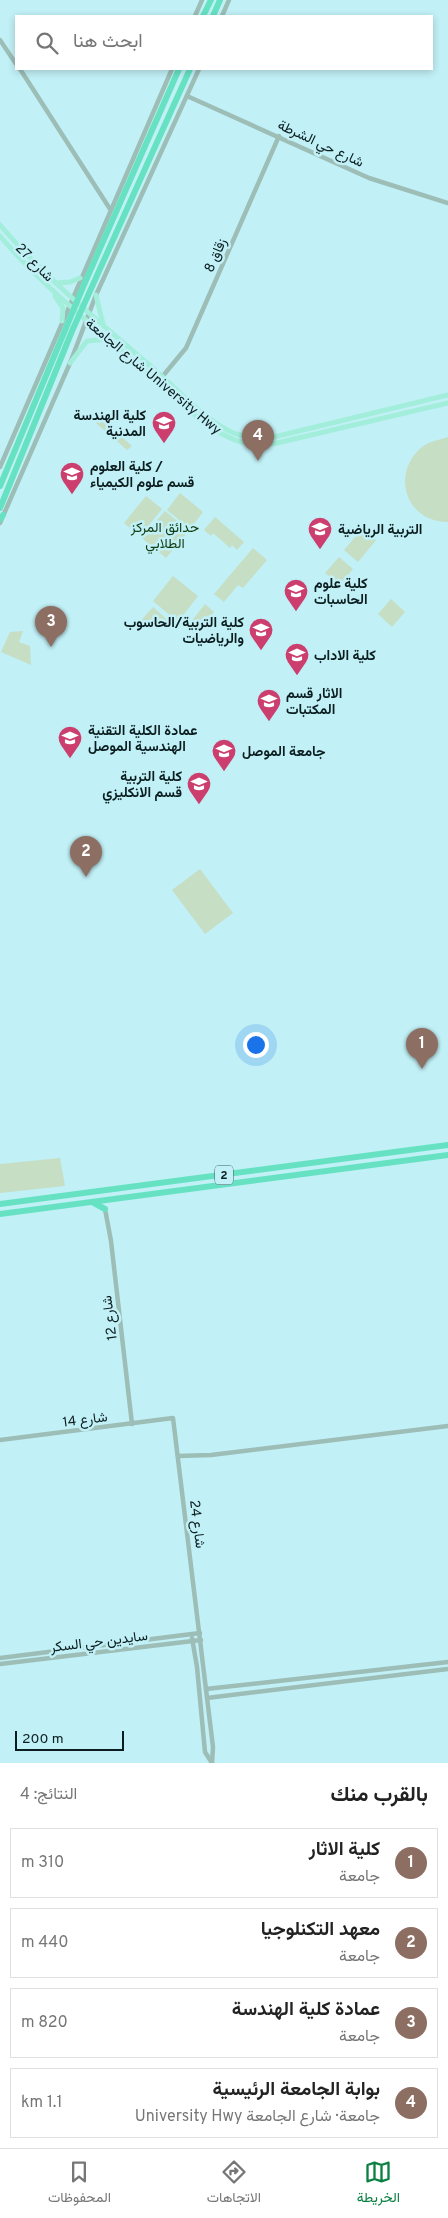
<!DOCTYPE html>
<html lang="ar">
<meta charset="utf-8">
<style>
body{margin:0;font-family:Overpass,Vazirmatn,sans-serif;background:#f6f6f6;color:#222;direction:rtl}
.scale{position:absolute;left:15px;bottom:12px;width:109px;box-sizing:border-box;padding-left:5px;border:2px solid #0b1d1f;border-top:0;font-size:14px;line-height:18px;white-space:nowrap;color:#0b1d1f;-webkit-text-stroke:4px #c1f0f6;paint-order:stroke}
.you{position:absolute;left:255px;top:1044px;width:18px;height:18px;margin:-12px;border:4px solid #fff;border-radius:50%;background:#1a73e8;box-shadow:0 0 0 8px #1a73e833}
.badge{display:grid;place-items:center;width:32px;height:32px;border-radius:50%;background:#0b8043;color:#fff;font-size:16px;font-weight:700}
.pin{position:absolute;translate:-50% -41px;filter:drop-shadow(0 1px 2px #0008)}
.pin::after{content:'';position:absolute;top:26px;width:18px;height:15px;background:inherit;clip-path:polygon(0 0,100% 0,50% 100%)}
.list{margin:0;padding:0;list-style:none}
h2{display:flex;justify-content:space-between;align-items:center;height:65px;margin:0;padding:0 20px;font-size:21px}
h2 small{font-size:16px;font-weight:400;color:#767676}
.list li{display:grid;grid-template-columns:32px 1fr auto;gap:15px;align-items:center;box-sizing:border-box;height:70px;margin:0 10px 10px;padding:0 10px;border:1px solid #e0e0e0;border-radius:0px}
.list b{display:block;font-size:19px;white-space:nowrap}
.list p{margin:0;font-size:16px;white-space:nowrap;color:#767676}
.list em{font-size:16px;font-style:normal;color:#767676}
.icon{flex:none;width:28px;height:28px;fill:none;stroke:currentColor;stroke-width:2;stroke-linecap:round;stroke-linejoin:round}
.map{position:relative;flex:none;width:448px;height:1763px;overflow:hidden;direction:ltr}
.search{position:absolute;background:#fff;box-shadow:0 2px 8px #0003;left:15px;right:15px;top:15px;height:55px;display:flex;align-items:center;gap:12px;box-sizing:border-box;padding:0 18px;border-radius:0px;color:#767676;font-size:19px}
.sheet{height:385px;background:#fff}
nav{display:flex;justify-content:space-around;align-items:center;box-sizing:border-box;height:70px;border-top:1px solid #e0e0e0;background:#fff;font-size:14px;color:#767676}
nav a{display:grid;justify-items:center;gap:2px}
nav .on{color:#0b8043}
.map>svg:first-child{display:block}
.green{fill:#c6dec4}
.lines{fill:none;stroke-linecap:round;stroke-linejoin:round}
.secondary{stroke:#9dbdb7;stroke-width:4.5}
.primary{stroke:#a3eedb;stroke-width:5}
.highway{stroke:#66e2c3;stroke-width:6}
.labels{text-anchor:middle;stroke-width:5;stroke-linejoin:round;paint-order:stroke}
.shield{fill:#c1f0f6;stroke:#425c60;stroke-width:1}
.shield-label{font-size:12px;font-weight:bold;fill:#0b1d1f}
.street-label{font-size:14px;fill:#0b1d1f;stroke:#c1f0f6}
.poi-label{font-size:14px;font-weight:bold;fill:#0b1d1f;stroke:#c1f0f6;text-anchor:start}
.park-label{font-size:14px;fill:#113b10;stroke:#c1f0f6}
</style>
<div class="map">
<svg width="448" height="1763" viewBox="0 0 448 1763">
<rect width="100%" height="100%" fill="#c1f0f6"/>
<!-- green -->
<g class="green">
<path d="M100,418l32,28 -5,4 -31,-27z"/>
<path d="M448,437v85c-42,0 -58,-48 -26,-75 8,-6 17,-7 26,-10z"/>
<path d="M180,493l23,19 -13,17 -23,-19z"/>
<path d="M146,496l16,13 -22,27 -16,-13z"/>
<path d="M165,511l24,20 -23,27 -24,-20z"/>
<path d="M215,517l29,25 -7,8 -5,-5 -2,3 -17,-15 -2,3 -7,-6z"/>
<path d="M362,529l14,11 -18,22 -14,-12z"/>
<path d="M253,548l14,12 -24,28 -5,-3 -14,17 -10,-8z"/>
<path d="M339,557l14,12 -14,16 -14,-12z"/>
<path d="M173,576l25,20 -20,26 -25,-21z"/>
<path d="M391,599l14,13 -13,15 -14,-13z"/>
<path d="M205,604l9,8 -19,23 -4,-5v-8z"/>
<path d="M153,607l18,16 -32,5 -1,-4z"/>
<path d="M23,631l-4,11 11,4 1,19 -30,-13 9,-20z"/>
<path d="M200,869l33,44 -28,21 -33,-44z"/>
<path d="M60,1158l5,28 -65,7v-29z"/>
</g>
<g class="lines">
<!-- secondary -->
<g class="secondary">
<path d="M195,16l7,-16"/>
<path d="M222,16l7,-16"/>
<path d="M0,40l16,24"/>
<path d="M20,69l90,140"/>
<path d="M187,96l182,82 79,25"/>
<path d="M162,377l24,-29 93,-212"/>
<path d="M0,467l172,-398"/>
<path d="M0,523l70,-160 26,-68 103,-226"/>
<path d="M105,1209l6,32 21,183"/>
<path d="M0,1440l173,-22 40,329 -1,16"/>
<path d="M178,1456l33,-1 237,-29"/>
<path d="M192,1638l5,29 8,85 7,11"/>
<path d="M0,1658l200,-25"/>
<path d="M0,1664l201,-24"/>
<path d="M206,1689l242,-27"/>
<path d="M207,1698l241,-29"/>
</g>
<!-- primary -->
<g class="primary">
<path d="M0,225c46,54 102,99 156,146 23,20 46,46 73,60 14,7 30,7 45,6l174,-42"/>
<path d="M0,236c45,53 101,96 154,142 24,21 50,50 81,62 13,5 28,5 42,3l171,-40"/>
<path d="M57,283l13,-1 10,-4"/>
<path d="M96,295l7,29"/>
<path d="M55,296l8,12 -1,13"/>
<path d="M70,363l17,-22 21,-2"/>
</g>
<!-- highway -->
<g class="highway">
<path d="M203,16l8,-16"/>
<path d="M213,16l7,-16"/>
<path d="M0,486l83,-199 96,-218"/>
<path d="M0,508l72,-177 118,-262"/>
<path d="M0,519l3,-4"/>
<path d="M94,1203l11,6"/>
<path d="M0,1204l448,-59"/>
<path d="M0,1214l448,-59"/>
</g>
</g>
<!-- icons -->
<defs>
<symbol id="university-pin" viewBox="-11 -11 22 30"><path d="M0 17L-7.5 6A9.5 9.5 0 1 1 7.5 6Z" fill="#cb3e6e" stroke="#c1f0f6"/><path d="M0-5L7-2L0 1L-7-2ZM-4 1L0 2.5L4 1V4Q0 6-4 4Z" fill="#fff"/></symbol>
</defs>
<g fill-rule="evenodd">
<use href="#university-pin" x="150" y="409" width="28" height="38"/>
<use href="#university-pin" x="58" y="460" width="28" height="38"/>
<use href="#university-pin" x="306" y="515" width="28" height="38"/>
<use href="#university-pin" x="282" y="577" width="28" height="38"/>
<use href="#university-pin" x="247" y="616" width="28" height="38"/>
<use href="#university-pin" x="283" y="641" width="28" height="38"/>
<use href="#university-pin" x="255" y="687" width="28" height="38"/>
<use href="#university-pin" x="56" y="724" width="28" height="38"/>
<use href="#university-pin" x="210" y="737" width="28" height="38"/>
<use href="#university-pin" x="185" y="770" width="28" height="38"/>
</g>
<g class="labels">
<!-- shield labels -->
<rect class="shield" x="215" y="1165.5" width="18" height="19" rx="4"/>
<g class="shield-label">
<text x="224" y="1179">2</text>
</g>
<!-- street labels -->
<g class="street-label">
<text transform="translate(321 143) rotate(25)" y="5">شارع حي الشرطة</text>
<text transform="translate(215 255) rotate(-66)" y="5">زقاق 8</text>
<text transform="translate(35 262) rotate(45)" y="5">شارع 27</text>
<text transform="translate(154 376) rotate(40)" y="5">شارع الجامعة University Hwy</text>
<text transform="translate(109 1318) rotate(-97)" y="5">شارع 12</text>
<text transform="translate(85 1419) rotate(-7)" y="5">شارع 14</text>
<text transform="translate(198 1524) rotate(83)" y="5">شارع 24</text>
<text transform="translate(99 1641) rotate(-7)" y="5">سايدين حي السكر</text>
</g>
<!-- poi labels -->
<g class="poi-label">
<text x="146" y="420" text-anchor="end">كلية الهندسة<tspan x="146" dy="16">المدنية</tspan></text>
<text x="90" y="471">كلية العلوم /<tspan x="90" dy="16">قسم علوم الكيمياء</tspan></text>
<text x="338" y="534">التربية الرياضية</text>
<text x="314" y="588">كلية علوم<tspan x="314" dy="16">الحاسبات</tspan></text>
<text x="244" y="627" text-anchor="end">كلية التربية/الحاسوب<tspan x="244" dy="16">والرياضيات</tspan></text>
<text x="314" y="660">كلية الاداب</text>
<text x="286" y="698">الاثار قسم<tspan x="286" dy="16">المكتبات</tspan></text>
<text x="88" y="735">عمادة الكلية التقنية<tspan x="88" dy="16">الهندسية الموصل</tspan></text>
<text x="242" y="756">جامعة الموصل</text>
<text x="182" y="781" text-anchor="end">كلية التربية<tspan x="182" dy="16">قسم الانكليزي</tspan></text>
</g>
<!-- park labels -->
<g class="park-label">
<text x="165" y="532">حدائق المركز<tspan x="165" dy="16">الطلابي</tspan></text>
</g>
</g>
</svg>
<div class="scale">200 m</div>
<div class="you"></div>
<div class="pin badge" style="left:422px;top:1069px;background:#8d6e63">1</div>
<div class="pin badge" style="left:86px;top:877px;background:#8d6e63">2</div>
<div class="pin badge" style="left:51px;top:647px;background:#8d6e63">3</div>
<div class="pin badge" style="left:258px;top:461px;background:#8d6e63">4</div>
<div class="search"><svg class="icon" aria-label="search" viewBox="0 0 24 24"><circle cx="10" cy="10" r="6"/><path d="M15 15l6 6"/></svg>ابحث هنا</div>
</div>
<section class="sheet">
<h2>بالقرب منك<small>النتائج: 4</small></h2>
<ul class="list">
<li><span class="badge" style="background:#8d6e63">1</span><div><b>كلية الاثار</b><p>جامعة</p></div><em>310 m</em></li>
<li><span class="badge" style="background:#8d6e63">2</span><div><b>معهد التكنلوجيا</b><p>جامعة</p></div><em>440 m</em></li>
<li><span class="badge" style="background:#8d6e63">3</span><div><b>عمادة كلية الهندسة</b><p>جامعة</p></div><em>820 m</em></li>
<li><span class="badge" style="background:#8d6e63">4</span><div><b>بوابة الجامعة الرئيسية</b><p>جامعة · شارع الجامعة University Hwy</p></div><em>1.1 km</em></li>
</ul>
</section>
<nav>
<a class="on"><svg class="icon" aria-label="map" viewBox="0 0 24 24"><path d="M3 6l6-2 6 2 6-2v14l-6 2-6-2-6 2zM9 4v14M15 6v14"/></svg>الخريطة</a>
<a><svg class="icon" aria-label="directions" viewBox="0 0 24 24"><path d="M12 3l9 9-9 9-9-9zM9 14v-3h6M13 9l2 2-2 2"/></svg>الاتجاهات</a>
<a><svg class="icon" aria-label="saved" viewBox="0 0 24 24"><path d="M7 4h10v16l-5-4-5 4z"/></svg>المحفوظات</a>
</nav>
